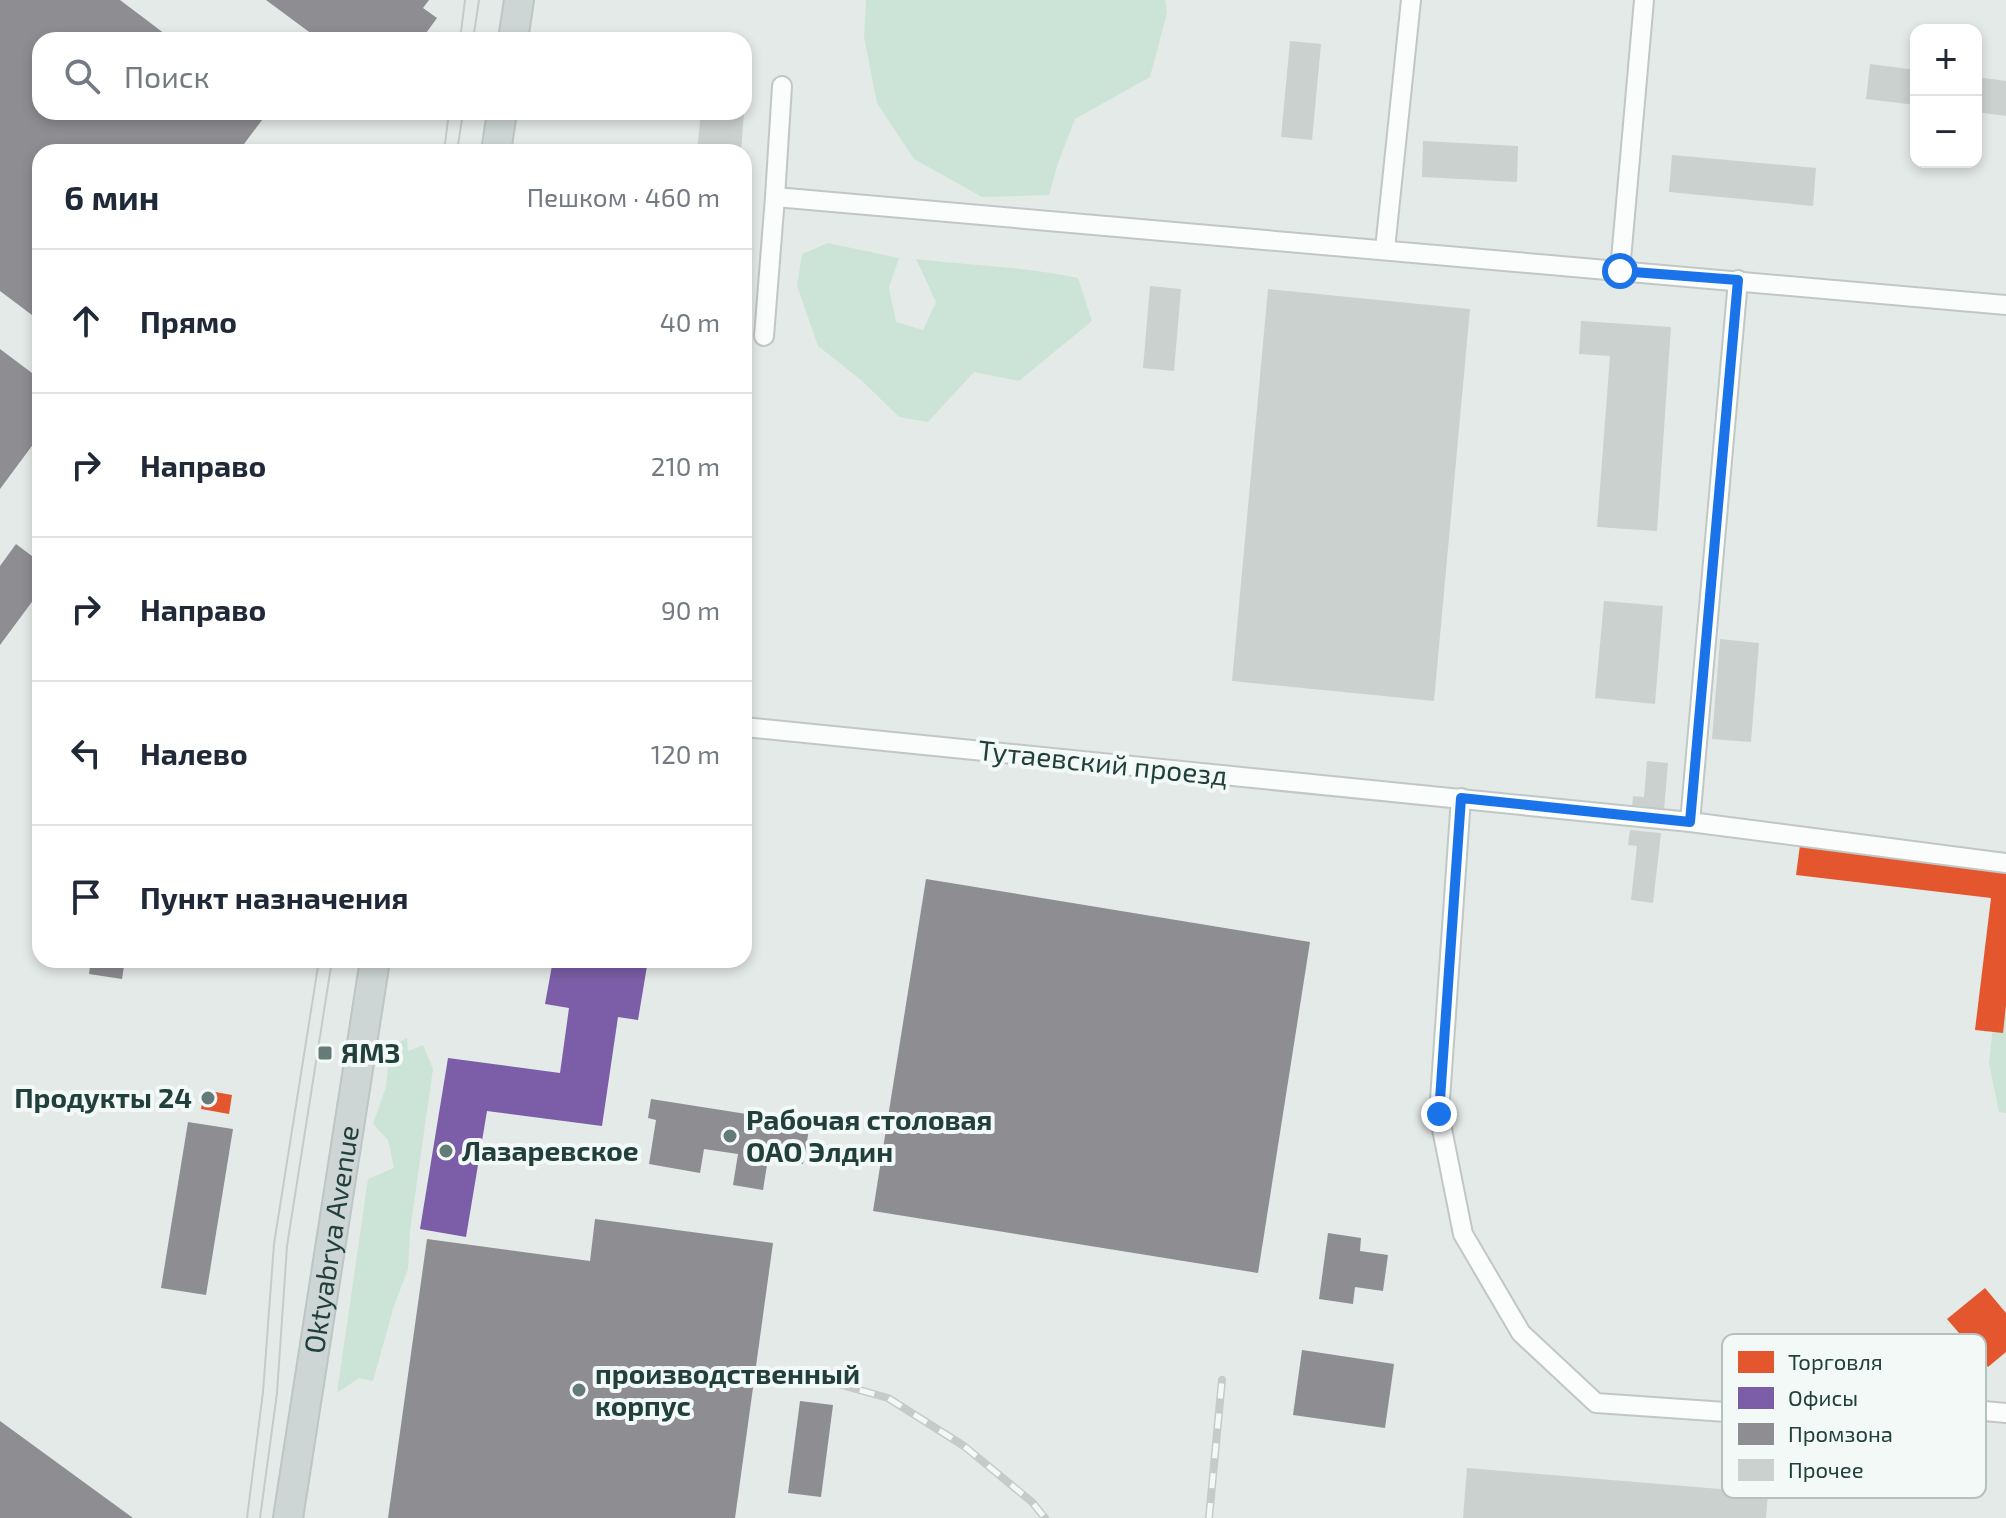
<!DOCTYPE html>
<html lang="ru">
<meta charset="utf-8">
<style>
body{margin:0;font-family:"Exo 2",sans-serif;background:#f6f6f7;color:#1f2937}
.controls{position:absolute;right:24px;top:24px;display:grid;overflow:hidden;border-radius:16px;box-shadow:0 4px 12px #0003}
.controls button{width:72px;height:72px;display:grid;place-items:center;padding:0;border:0;border-bottom:2px solid #e0e1e3;background:#fff;color:#1f2937;font:40px sans-serif}
.stop{position:absolute;width:24px;height:24px;margin:-18px;border:6px solid #1a73e8;border-radius:50%;background:#fff}
.stop.end{background:#1a73e8;border-color:#fff;box-shadow:0 2px 8px #0008}
.list{margin:0;padding:0;list-style:none}
h2{display:flex;justify-content:space-between;align-items:center;height:104px;margin:0;padding:0 32px;font-size:34px}
h2 small{font-size:26px;font-weight:400;color:#747a83}
.list li{display:grid;grid-template-columns:52px 1fr auto;gap:24px;align-items:center;box-sizing:border-box;height:144px;padding:0 32px;border-top:2px solid #e0e1e3}
.list b{display:block;font-size:30px;white-space:nowrap}
.list em{font-size:26px;font-style:normal;color:#747a83}
.icon{flex:none;width:44px;height:44px;fill:none;stroke:currentColor;stroke-width:2;stroke-linecap:round;stroke-linejoin:round}
.map{position:relative;flex:none;width:2006px;height:1518px;overflow:hidden}
.search{position:absolute;background:#fff;box-shadow:0 4px 12px #0003;left:32px;top:32px;width:720px;height:88px;display:flex;align-items:center;gap:20px;box-sizing:border-box;padding:0 28px;border-radius:24px;color:#747a83;font-size:30px}
.panel{position:absolute;background:#fff;box-shadow:0 4px 12px #0003;left:32px;top:144px;width:720px;height:824px;border-radius:24px}
.map>svg:first-child{display:block}
.green{fill:#cce4d7}
.shops{fill:#e4572e}
.offices{fill:#7b5ea7}
.industry{fill:#8d8d92}
.building{fill:#cbd1cf}
.lines{fill:none;stroke-linecap:round;stroke-linejoin:round}
.street-casing{stroke:#c1c7c5;stroke-width:22}
.primary-casing{stroke:#bcc6c5;stroke-width:32}
.street{stroke:#fbfcfc;stroke-width:18}
.primary{stroke:#cdd6d5;stroke-width:28}
.tram{stroke:#c6cbca;stroke-width:2}
.rail-casing{stroke:#c6cbca;stroke-width:8}
.rail{stroke:#f2f9f7;stroke-width:5;stroke-dasharray:15;stroke-linecap:butt}
.route{stroke:#1a73e8;stroke-width:10}
.poi-dot{fill:#657b78;stroke:#f2f9f7;stroke-width:3}
.labels{text-anchor:middle;stroke-width:8;stroke-linejoin:round;paint-order:stroke}
.street-label{font-size:28px;fill:#213f3b;stroke:#f2f9f7}
.poi-label{font-size:28px;font-weight:bold;fill:#213f3b;stroke:#f2f9f7;text-anchor:start}
.key{fill:#f2f9f7;stroke:#b3c1bf;stroke-width:2}
.key-label{font-size:22px;fill:#213f3b}
</style>
<div class="map">
<svg width="2006" height="1518" viewBox="0 0 2006 1518">
<rect width="100%" height="100%" fill="#e4eae8"/>
<!-- green -->
<g class="green">
<path d="M866,0h299l2,13 -17,64 -75,42 -17,44 -9,32 -67,2 -68,-38 -37,-56 -13,-66z"/>
<path d="M828,243l71,15 -10,30 7,34 27,8 13,-28 -20,-43c54,7 109,7 162,19l14,43 -73,60 -45,-9 -46,50 -29,-5 -38,-37 -43,-34 -21,-60 5,-32z"/>
<path d="M2006,941v172l-7,-1 -10,-49 11,-101z"/>
<path d="M407,1038l1,13 15,-6 10,24 -23,162 -2,38 -14,37 -21,75 -14,-3 -22,15 31,-214 26,-11 -6,-28 -15,-16 13,-37 4,-40z"/>
</g>
<!-- shops -->
<g class="shops">
<path d="M1800,845l206,24v136l-3,28 -28,-3 16,-132 -195,-23z"/>
<path d="M204,1090l28,5 -3,19 -28,-5z"/>
<path d="M1985,1288l21,25v39l-18,15 -41,-48z"/>
</g>
<!-- offices -->
<path class="offices" d="M553,960h95l-10,60 -20,-3 -16,109 -115,-15 -21,126 -46,-8 28,-171 112,15 9,-65 -24,-4z"/>
<!-- industry -->
<g class="industry">
<path d="M0,0h120l53,40h-133v72h228l-30,40h-198v169l-40,-30z"/>
<path d="M266,0h163l-6,8 14,10 -16,22h-101z"/>
<path d="M0,349l40,30v56l-40,54z"/>
<path d="M16,544l24,18v29l-40,54v-79z"/>
<path d="M926,879l384,63 -52,331 -385,-62z"/>
<path d="M91,960h34l-3,19 -33,-5z"/>
<path d="M651,1099l159,25 -7,40 -35,-5 -5,31 -30,-5 5,-31 -34,-5 -4,24 -51,-9 7,-44 -8,-2z"/>
<path d="M188,1122l45,7 -27,166 -45,-7z"/>
<path d="M595,1219l178,24 -38,275h-347l39,-279 163,22z"/>
<path d="M1328,1233l33,5 -1,13 28,4 -5,36 -28,-4 -2,17 -34,-5z"/>
<path d="M1302,1350l92,14 -9,64 -92,-13z"/>
<path d="M800,1401l33,4 -12,92 -33,-4z"/>
<path d="M0,1421l133,97h-133z"/>
</g>
<!-- building -->
<g class="building">
<path d="M1290,41l31,3 -9,96 -31,-3z"/>
<path d="M1870,64l46,6v35l-50,-6z"/>
<path d="M1976,77l30,4v35l-30,-4z"/>
<path d="M701,112h43l-3,40h-44z"/>
<path d="M1423,141l95,5 -1,36 -95,-5z"/>
<path d="M1672,155l144,13 -3,38 -144,-14z"/>
<path d="M1150,286l31,3 -7,82 -31,-3z"/>
<path d="M1268,289l202,20 -36,392 -202,-20z"/>
<path d="M1581,321l90,6 -14,204 -60,-4 13,-171 -31,-2z"/>
<path d="M1604,601l59,5 -8,98 -60,-6z"/>
<path d="M1720,639l39,4 -8,99 -39,-3z"/>
<path d="M1647,761l21,2 -4,47 -32,-2 1,-12 11,1z"/>
<path d="M1630,830l31,3 -8,70 -22,-3 6,-54 -9,-1z"/>
<path d="M1467,1468l301,25 -2,25h-303z"/>
</g>
<g class="lines">
<defs>
<g id="street">
<path d="M782,86l-7,111 1231,108"/>
<path d="M1385,249l26,-249"/>
<path d="M1620,271l24,-271"/>
<path d="M764,336l11,-139"/>
<path d="M744,727l946,95 316,41"/>
<path d="M1461,798l-22,316 24,120 58,99 75,70 232,16 125,-11 53,5"/>
<path d="M1690,822l48,-542"/>
</g>
<g id="primary">
<path d="M513,40l6,-40"/>
<path d="M496,152l6,-40"/>
<path id="s1" d="M288,1518l87,-558"/>
</g>
</defs>
<!-- street casing -->
<use href="#street" class="street-casing"/>
<!-- primary casing -->
<use href="#primary" class="primary-casing"/>
<!-- street -->
<use href="#street" class="street"/>
<!-- primary -->
<use href="#primary" class="primary"/>
<!-- tram -->
<g class="tram">
<path d="M460,40l5,-40"/>
<path d="M473,40l6,-40"/>
<path d="M444,152l5,-40"/>
<path d="M457,152l6,-40"/>
<path d="M247,1518l16,-126 11,-148 45,-284"/>
<path d="M260,1518l17,-125 10,-147 45,-286"/>
</g>
<defs>
<g id="rail">
<path d="M802,1374l86,24 76,48 68,56 13,16"/>
<path d="M1209,1518l13,-138"/>
</g>
</defs>
<!-- rail casing -->
<use href="#rail" class="rail-casing"/>
<!-- rail -->
<use href="#rail" class="rail"/>
</g>
<g class="lines">
<!-- route -->
<path class="route" d="M1439,1114l22,-316 229,24 48,-542 -118,-9"/>
</g>
<!-- markers -->
<g class="poi-dot">
<rect x="317" y="1045" width="16" height="16" rx="4"/>
<circle cx="208" cy="1098" r="8"/>
<circle cx="730" cy="1136" r="8"/>
<circle cx="446" cy="1151" r="8"/>
<circle cx="579" cy="1390" r="8"/>
</g>
<g class="labels">
<!-- street labels -->
<g class="street-label">
<text transform="translate(1103 763) rotate(6)" y="10">Тутаевский проезд</text>
<text dy="10" stroke="none"><textPath href="#s1" startOffset="282">Oktyabrya Avenue</textPath></text>
</g>
<!-- poi labels -->
<g class="poi-label">
<text x="341" y="1063">ЯМЗ</text>
<text x="192" y="1108" text-anchor="end">Продукты 24</text>
<text x="746" y="1130">Рабочая столовая<tspan x="746" dy="32">ОАО Элдин</tspan></text>
<text x="462" y="1161">Лазаревское</text>
<text x="595" y="1384">производственный<tspan x="595" dy="32">корпус</tspan></text>
</g>
</g>
<!-- legend -->
<rect x="1722" y="1334" width="264" height="164" rx="12" class="key"/>
<rect x="1738" y="1351" width="36" height="22" fill="#e4572e"/>
<rect x="1738" y="1387" width="36" height="22" fill="#7b5ea7"/>
<rect x="1738" y="1423" width="36" height="22" fill="#8d8d92"/>
<rect x="1738" y="1459" width="36" height="22" fill="#cbd1cf"/>
<g class="key-label">
<text x="1788" y="1370">Торговля</text>
<text x="1788" y="1406">Офисы</text>
<text x="1788" y="1442">Промзона</text>
<text x="1788" y="1478">Прочее</text>
</g>
</svg>
<div class="controls">
<button>+</button>
<button>−</button>
</div>
<div class="stop" style="left:1620px;top:271px"></div>
<div class="stop end" style="left:1439px;top:1114px"></div>
<div class="search"><svg class="icon" aria-label="search" viewBox="0 0 24 24"><circle cx="10" cy="10" r="6"/><path d="M15 15l6 6"/></svg>Поиск</div>
<section class="panel">
<h2>6 мин<small>Пешком · 460 m</small></h2>
<ul class="list">
<li><svg class="icon" aria-label="ahead" viewBox="0 0 24 24"><path d="M12 20V5M6 11l6-6 6 6"/></svg><div><b>Прямо</b></div><em>40 m</em></li>
<li><svg class="icon" aria-label="right" viewBox="0 0 24 24"><path d="M7 20v-9h11M14 6l5 5-5 5"/></svg><div><b>Направо</b></div><em>210 m</em></li>
<li><svg class="icon" aria-label="right" viewBox="0 0 24 24"><path d="M7 20v-9h11M14 6l5 5-5 5"/></svg><div><b>Направо</b></div><em>90 m</em></li>
<li><svg class="icon" aria-label="left" viewBox="0 0 24 24"><path d="M17 20v-9H6M10 6l-5 5 5 5"/></svg><div><b>Налево</b></div><em>120 m</em></li>
<li><svg class="icon" aria-label="arrive" viewBox="0 0 24 24"><path d="M6 21V4h12l-3 4 3 4H6"/></svg><div><b>Пункт назначения</b></div></li>
</ul>
</section>
</div>
